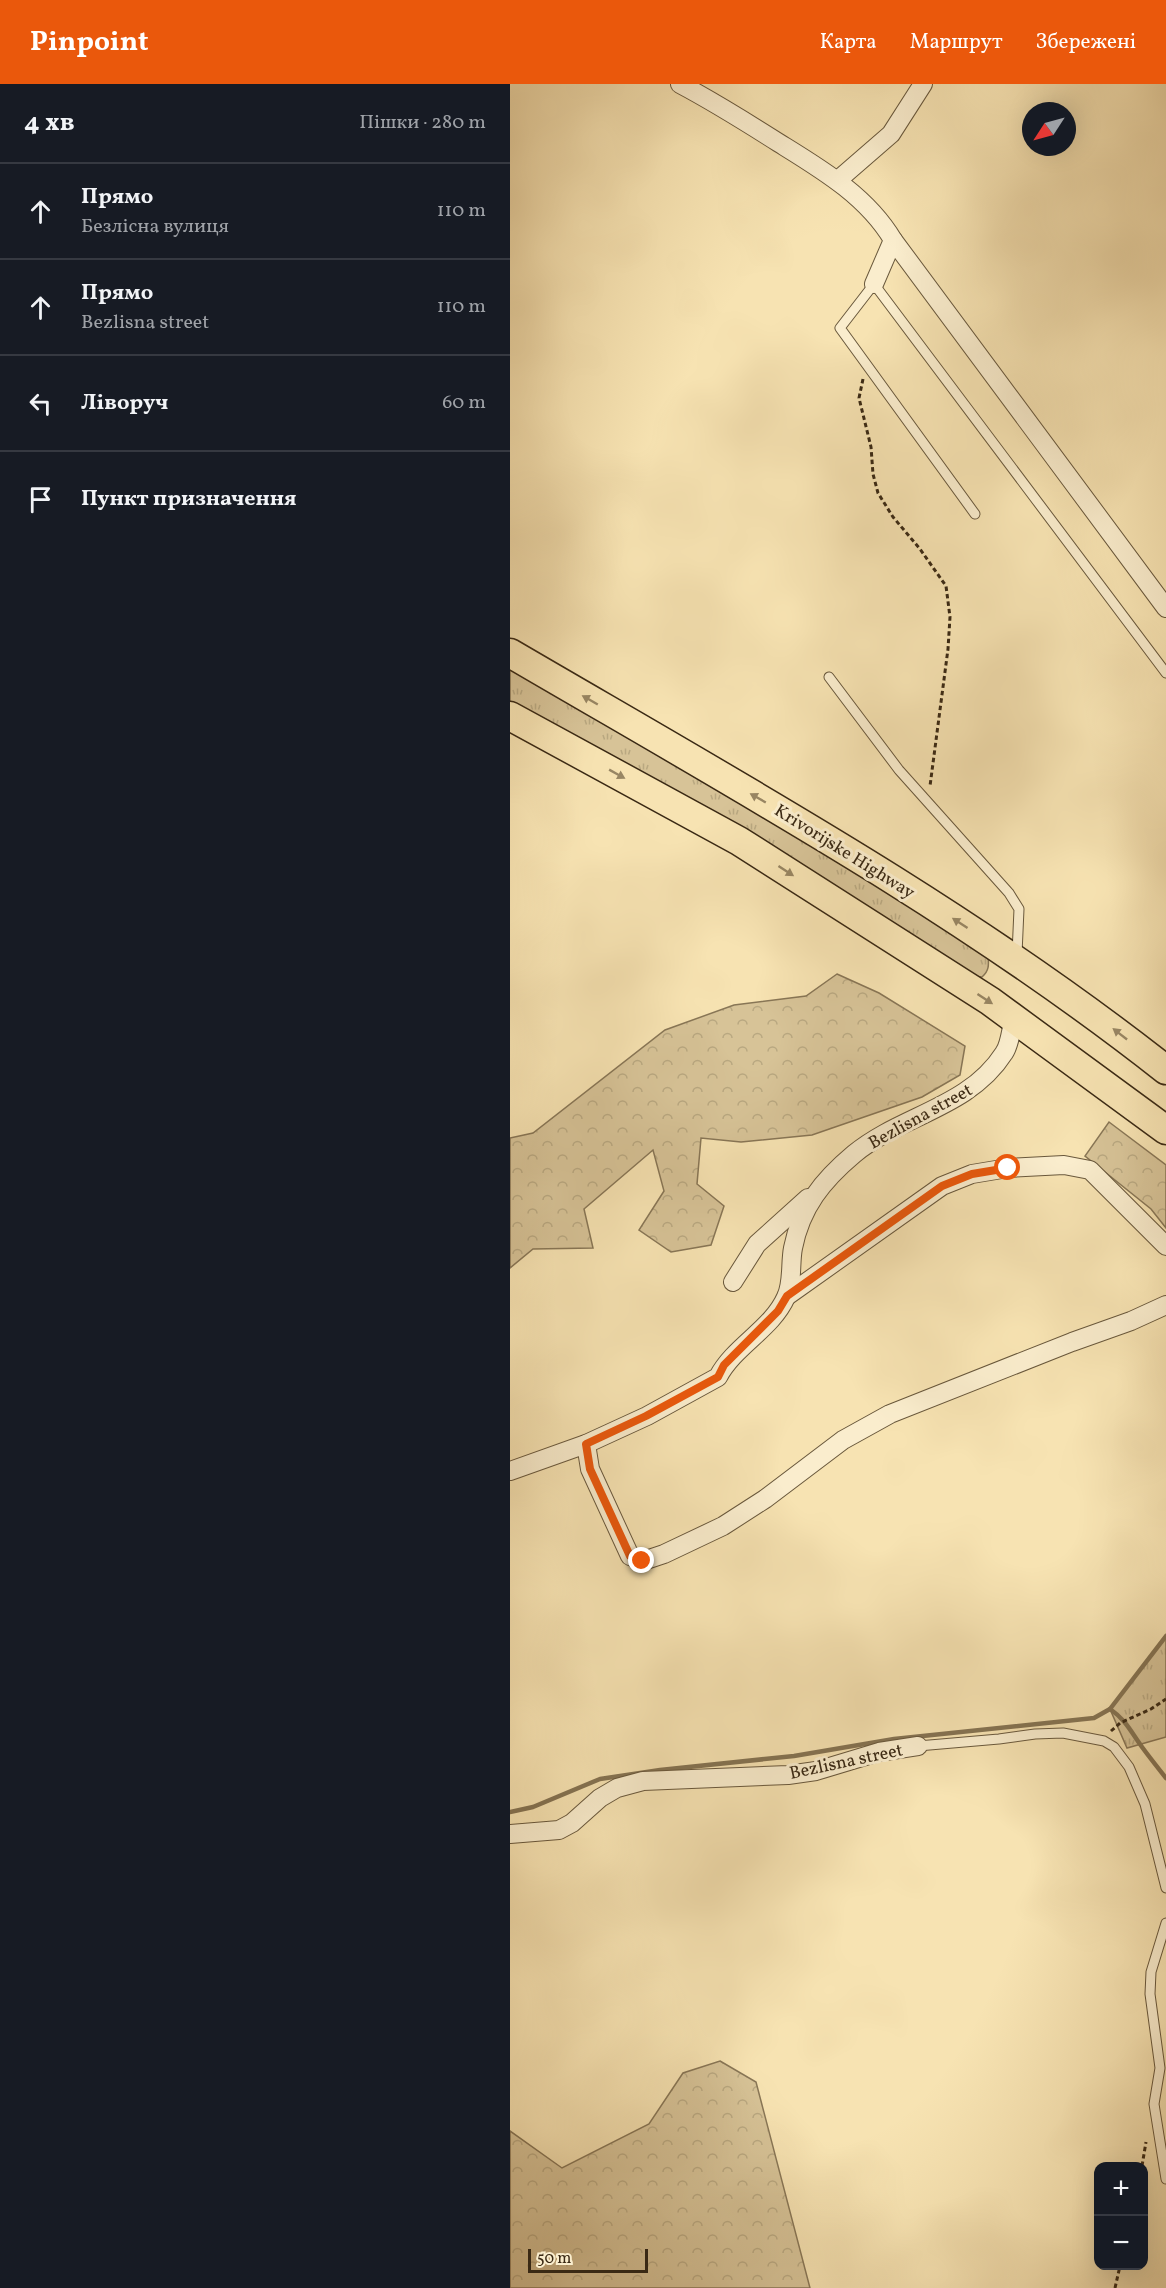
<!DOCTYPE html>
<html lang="uk">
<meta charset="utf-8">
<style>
body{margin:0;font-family:Vollkorn,serif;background:#20242c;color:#f1f3f6}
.controls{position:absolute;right:18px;bottom:18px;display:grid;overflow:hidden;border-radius:12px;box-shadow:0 6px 24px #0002}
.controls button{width:54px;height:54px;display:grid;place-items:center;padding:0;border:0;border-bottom:2px solid #363941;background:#171b24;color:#f1f3f6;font:30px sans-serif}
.compass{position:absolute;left:512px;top:18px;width:54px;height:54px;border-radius:50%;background:#171b24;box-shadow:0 6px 24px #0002;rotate:234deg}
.scale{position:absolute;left:18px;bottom:15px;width:120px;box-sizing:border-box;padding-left:6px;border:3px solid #3a2914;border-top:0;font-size:16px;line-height:21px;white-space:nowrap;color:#3a2914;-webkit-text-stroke:4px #faedcd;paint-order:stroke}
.stop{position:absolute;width:18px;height:18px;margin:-14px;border:4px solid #ea580c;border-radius:50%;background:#fff}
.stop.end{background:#ea580c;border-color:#fff;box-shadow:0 2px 6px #0008}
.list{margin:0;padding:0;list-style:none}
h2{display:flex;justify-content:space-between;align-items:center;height:78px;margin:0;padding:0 24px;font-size:26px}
h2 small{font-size:20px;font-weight:400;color:#9ea1a6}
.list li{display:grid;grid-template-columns:39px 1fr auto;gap:18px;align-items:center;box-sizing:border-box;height:96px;padding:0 24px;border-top:2px solid #363941}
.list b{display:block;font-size:22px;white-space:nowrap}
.list p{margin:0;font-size:20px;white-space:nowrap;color:#9ea1a6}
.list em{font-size:20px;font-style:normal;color:#9ea1a6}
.icon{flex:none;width:33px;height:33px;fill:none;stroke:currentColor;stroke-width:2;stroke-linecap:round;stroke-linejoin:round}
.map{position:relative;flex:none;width:656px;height:2204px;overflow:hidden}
header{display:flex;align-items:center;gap:36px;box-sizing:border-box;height:84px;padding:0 30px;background:#ea580c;color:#fff}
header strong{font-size:28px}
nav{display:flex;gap:33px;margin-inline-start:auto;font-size:21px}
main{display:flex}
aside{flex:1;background:#171b24}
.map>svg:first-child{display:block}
.grass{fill:url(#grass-tufts);stroke:#887656;stroke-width:1.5}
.forest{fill:url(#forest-crowns);stroke:#887656;stroke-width:1.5}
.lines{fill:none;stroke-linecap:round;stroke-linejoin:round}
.stream{stroke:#857352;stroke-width:4.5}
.service-casing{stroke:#69583c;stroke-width:11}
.minor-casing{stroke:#69583c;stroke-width:20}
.trunk-casing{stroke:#3a2914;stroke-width:31}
.path{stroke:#3a2914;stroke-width:3;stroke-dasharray:4.5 3;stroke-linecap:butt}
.service{stroke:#faedcd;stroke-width:9}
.minor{stroke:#faedcd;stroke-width:18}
.trunk{stroke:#f7e3b2;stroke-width:28}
.oneway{fill:#988663}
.route{stroke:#ea580c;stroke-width:8}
.labels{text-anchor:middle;stroke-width:6;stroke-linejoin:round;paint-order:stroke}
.street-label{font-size:18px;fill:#3a2914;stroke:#faedcd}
</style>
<header>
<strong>Pinpoint</strong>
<nav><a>Карта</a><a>Маршрут</a><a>Збережені</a></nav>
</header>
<main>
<aside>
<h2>4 хв<small>Пішки · 280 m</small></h2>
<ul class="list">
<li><svg class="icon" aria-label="ahead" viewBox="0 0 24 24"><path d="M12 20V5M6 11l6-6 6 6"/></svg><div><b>Прямо</b><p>Безлісна вулиця</p></div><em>110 m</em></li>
<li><svg class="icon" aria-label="ahead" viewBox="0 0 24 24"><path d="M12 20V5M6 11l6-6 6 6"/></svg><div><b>Прямо</b><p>Bezlisna street</p></div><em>110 m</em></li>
<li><svg class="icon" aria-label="left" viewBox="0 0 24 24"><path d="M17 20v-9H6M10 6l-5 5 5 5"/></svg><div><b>Ліворуч</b></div><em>60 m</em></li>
<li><svg class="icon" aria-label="arrive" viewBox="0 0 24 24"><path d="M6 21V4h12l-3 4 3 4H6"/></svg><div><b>Пункт призначення</b></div></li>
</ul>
</aside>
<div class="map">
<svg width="656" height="2204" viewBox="0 0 656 2204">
<defs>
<pattern id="grass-tufts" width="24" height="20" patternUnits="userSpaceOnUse" patternTransform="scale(1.5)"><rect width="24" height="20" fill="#d7c397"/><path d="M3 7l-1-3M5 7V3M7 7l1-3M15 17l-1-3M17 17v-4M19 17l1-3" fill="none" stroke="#b9a881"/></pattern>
<pattern id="forest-crowns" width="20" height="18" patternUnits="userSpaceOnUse" patternTransform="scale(1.5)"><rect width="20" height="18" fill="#d7c397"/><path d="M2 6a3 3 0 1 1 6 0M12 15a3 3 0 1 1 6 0" fill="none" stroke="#b9a881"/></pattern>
</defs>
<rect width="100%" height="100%" fill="#f7e3b2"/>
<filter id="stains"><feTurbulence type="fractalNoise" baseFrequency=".00333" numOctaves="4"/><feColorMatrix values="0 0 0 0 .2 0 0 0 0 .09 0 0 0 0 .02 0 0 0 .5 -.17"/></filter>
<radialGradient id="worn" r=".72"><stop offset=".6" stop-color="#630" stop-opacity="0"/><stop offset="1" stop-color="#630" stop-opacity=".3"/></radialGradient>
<!-- grass -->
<g class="grass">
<path d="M0,584l346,196 132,92c1,9 1,15 -6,21l-9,-1 -131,-85 -332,-190z"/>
<path d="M656,1552v101l-39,11 -17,-39z"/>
</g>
<!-- forest -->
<g class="forest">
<path d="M327,890l42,19 86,53 -5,29 -38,22 -110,38 -71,7 -40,-4 -4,46 27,22 -13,39 -40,7 -32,-22 25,-39 -11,-41 -69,59 9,39 -60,1 -23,19v-130l23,-5 132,-103 69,-25 72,-9z"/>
<path d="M599,1038l57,43v63l-15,-19 -66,-53z"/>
<path d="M210,1977l36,21 54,206h-300v-157l52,37 87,-44 34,-51z"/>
</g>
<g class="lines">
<!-- stream -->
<g class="stream">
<path d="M656,1552l-56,73c16,11 21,23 32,38 8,11 16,21 24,31"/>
<path d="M0,1728l23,-5 67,-28 60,-9 134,-14 100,-17 200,-21 16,-9"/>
</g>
<defs>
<g id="service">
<path d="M465,430l-135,-186 34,-44 292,389"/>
<path d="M319,593l70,93 110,123 10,16 -2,45"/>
<path d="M408,1662l81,-7 36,-5 28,-1 41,8 10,6 15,20 16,37 21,84"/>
<path d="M656,1839l-15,49 -1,22 10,74 -6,36 12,75"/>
</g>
<g id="minor">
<path d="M170,0c34,18 66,38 99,59 42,26 88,53 114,97l-19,44"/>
<path d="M328,96l53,-46 32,-50"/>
<path d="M383,156l273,368"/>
<path d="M223,1198l24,-38 51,-46"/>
<path d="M277,1212l155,-110 30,-12 36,-6 56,-3 26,5 76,76"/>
<path d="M76,1360l4,25 40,87 13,5 21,-7 59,-28 42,-27 78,-59 47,-26 182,-72 59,-21 35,-16"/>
<path d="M0,1387l76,-27 61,-28 71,-39c16,-31 54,-48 68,-80 7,-14 4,-34 7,-49 8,-41 30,-68 61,-94 47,-39 115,-46 150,-101 6,-8 7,-24 10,-35"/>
<path d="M0,1750l49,-4 13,-7 28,-25 17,-10 26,-7 145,-6 28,-4 63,-19 39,-6"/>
</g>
<g id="trunk">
<path d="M0,569c224,131 452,256 656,417"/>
<path d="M0,632l229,125 251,160 176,129"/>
</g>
</defs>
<!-- service casing -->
<use href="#service" class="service-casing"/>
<!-- minor casing -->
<use href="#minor" class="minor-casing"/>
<!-- trunk casing -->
<use href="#trunk" class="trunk-casing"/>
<!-- path -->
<g class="path">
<path d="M353,295l-4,19 12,49 2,27 5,19 15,24 27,32 26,37 4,31 -2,32 -18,137"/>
<path d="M601,1647l9,-8 31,-14 15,-10"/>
<path d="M632,2082l4,-24"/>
<path d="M605,2204l5,-22"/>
</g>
<!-- service -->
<use href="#service" class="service"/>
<!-- minor -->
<use href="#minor" class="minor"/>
<!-- trunk -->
<use href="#trunk" class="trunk"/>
</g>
<!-- one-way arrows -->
<defs><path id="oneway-solid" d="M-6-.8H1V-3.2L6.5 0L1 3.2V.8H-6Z" transform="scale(1.5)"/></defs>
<g class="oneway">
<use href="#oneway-solid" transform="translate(80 616) rotate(-150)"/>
<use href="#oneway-solid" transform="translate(107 690) rotate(29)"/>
<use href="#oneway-solid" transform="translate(248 714) rotate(-150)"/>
<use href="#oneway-solid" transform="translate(276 787) rotate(33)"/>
<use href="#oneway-solid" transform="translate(450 839) rotate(-147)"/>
<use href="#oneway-solid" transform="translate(475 915) rotate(33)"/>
<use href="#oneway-solid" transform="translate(610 950) rotate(-142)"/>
</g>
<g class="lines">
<!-- route -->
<path class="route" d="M132,1477l-12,-5 -40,-87 -4,-25 60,-28 72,-39 6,-12 54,-54 9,-15 155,-110 30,-12 36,-6"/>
</g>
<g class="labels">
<!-- street labels -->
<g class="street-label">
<text transform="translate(335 767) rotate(32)" y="6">Krivorijske Highway</text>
<text transform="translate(410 1032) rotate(-29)" y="6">Bezlisna street</text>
<text transform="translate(336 1677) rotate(-12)" y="6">Bezlisna street</text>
</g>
</g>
<rect width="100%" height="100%" filter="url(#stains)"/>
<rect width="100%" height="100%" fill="url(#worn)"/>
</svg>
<div class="controls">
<button>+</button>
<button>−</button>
</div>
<svg class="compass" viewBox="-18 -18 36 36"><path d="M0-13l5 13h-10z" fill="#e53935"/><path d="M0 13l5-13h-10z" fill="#9ea1a6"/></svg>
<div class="scale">50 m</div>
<div class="stop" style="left:498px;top:1084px"></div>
<div class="stop end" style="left:132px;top:1477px"></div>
</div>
</main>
